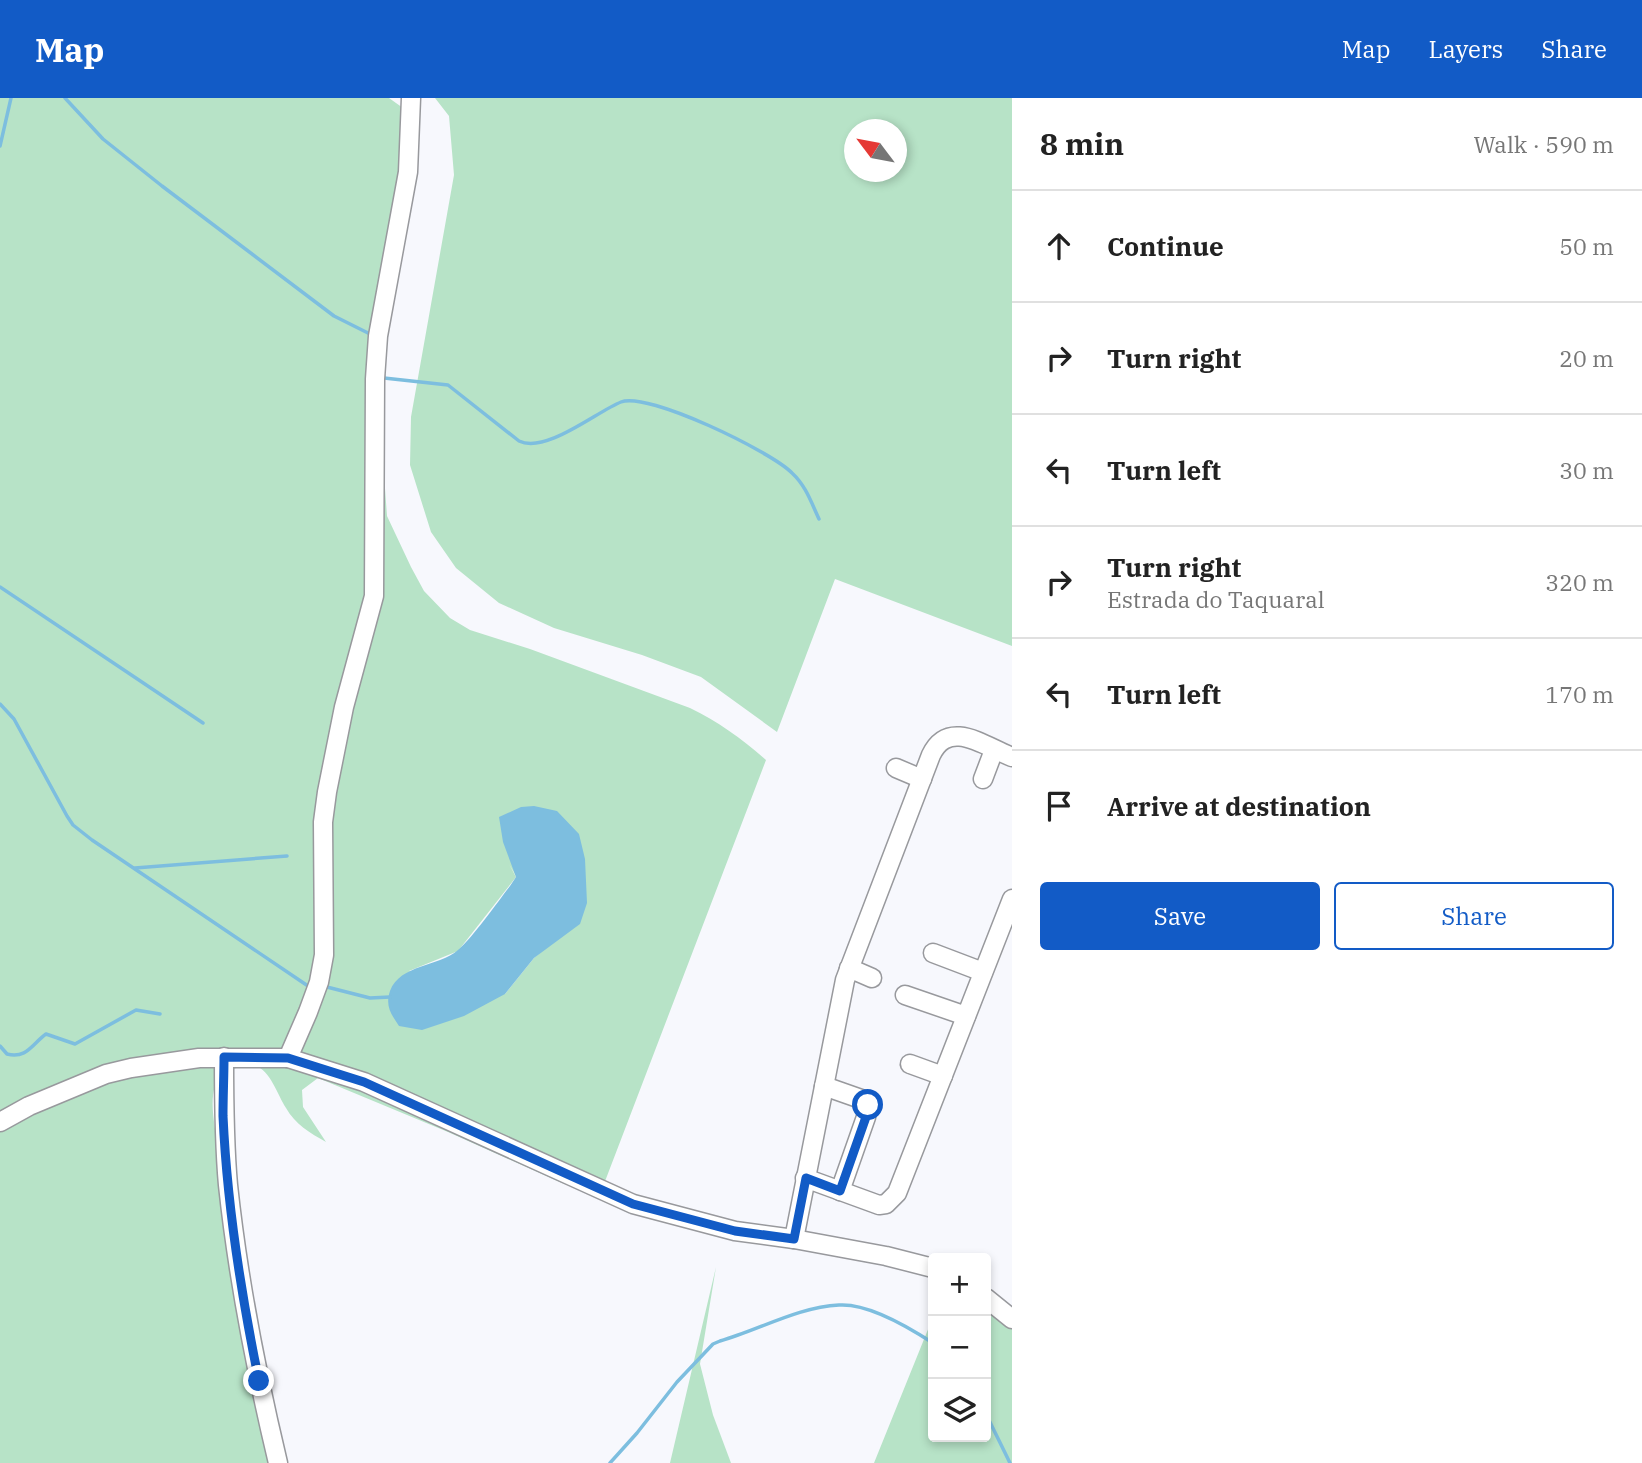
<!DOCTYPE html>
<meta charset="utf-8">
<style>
body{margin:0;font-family:"IBM Plex Serif",serif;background:#f2f2f2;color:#222}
.controls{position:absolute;right:21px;bottom:21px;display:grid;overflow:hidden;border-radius:7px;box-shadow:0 4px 10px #0003}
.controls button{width:63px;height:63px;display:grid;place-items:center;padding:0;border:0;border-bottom:2px solid #e0e0e0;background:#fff;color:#222;font:35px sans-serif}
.compass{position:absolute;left:844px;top:21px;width:63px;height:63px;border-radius:50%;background:#fff;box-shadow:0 4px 10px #0003;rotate:302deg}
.stop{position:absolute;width:21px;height:21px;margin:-16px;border:5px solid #125bc6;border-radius:50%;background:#fff}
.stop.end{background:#125bc6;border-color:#fff;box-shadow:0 2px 7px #0008}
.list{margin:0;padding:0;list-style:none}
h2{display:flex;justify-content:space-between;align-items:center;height:91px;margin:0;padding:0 28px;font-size:30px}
h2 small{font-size:23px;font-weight:400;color:#767676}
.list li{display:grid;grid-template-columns:46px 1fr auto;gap:21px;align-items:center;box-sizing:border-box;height:112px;padding:0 28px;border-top:2px solid #e0e0e0}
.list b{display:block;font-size:26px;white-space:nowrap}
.list p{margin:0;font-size:23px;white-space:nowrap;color:#767676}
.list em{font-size:23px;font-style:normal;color:#767676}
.actions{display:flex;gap:14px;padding:21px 28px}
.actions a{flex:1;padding:16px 0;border:2px solid #125bc6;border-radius:7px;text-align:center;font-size:24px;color:#125bc6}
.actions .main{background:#125bc6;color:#fff}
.icon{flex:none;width:38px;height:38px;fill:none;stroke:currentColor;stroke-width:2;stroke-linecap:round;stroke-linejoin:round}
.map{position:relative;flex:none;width:1012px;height:1365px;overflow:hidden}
header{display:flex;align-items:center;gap:42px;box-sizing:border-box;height:98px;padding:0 35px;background:#125bc6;color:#fff}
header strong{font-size:33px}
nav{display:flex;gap:38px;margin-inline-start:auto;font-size:24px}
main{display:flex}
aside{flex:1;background:#fff}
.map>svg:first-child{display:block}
.green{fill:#b7e3c7;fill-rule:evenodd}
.water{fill:#7dbedf}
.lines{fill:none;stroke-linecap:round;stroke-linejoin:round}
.stream{stroke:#7dbedf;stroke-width:3.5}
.minor-casing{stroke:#98999d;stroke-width:21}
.minor{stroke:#fff;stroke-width:18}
.route{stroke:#125bc6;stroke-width:9}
</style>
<header>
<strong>Map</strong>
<nav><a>Map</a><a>Layers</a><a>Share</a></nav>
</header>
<main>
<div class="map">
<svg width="1012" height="1365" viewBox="0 0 1012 1365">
<rect width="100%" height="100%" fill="#f7f8fd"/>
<!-- green -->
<g class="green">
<path d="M0,0h389l21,15 -31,293 8,110 24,51 13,24 26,27 20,12 60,19 160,59c29,14 52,31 76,52l-167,437 -37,-14 -114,-51 -130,-54 -16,12 1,17 23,35c-16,-9 -31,-18 -40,-34 -8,-12 -16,-39 -31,-42 -14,-2 -35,5 -40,20 -6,19 1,44 3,63 13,105 40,210 62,314h-280zM509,766l45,77 -20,17 -29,36 -96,-23 49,-20 58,-74z"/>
<path d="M435,0h577v548l-177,-67 -58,153 -76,-55 -59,-22 -88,-27 -55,-25 -43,-35 -25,-36 -21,-67 1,-48 43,-242 -5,-59zM855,32h42v42h-42z"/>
<path d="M716,1169l-16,97 13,51 18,48h-61z"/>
<path d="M986,1189l26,21v155h-138l59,-146v120h53z"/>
</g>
<!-- water -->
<path class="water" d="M534,708l23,5 22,23 6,25 2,44 -7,21 -46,34 -29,36 -41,22 -42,14 -23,-4c-8,-12 -14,-20 -9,-35 10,-27 49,-24 68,-41 16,-14 38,-46 52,-64l6,-9 -13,-35 -4,-25 22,-10z"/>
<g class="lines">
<!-- stream -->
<g class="stream">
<path d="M65,0l38,41 59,47 172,130 38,19"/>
<path d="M0,48l11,-48"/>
<path d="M383,274l1,6 64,7 71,56c27,13 77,-29 102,-39 26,-11 151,50 171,71 14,13 19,29 27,46"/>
<path d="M0,489l203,136"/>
<path d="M0,606l14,15 53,97 6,9 19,15 216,146h4"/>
<path d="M135,770l152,-12"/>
<path d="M323,888l47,12 20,-1"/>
<path d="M0,948l7,8c20,5 25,-10 39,-20l29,10 61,-34 24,4"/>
<path d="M986,1316l24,49"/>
<path d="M610,1365l27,-30 40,-51 36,-38 7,-3c39,-11 78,-34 119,-36 29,-2 71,23 94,38"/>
</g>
<defs>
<g id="minor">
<path d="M896,670l26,11"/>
<path d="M983,681l11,-29"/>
<path d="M933,855l50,19"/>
<path d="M849,870l23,10"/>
<path d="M905,897l61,21"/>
<path d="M224,959c0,42 0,85 4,128 10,94 28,186 50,278"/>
<path d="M288,960l20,-46 11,-30 5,-27 -1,-133 4,-30 17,-85 30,-111 1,-217 3,-43 30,-164 3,-74"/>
<path d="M910,966l33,12"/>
<path d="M824,988l37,13 7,6 -2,12 -26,74"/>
<path d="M0,1024l29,-16 77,-32 25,-6 68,-10h89l76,24 269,122 102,27 59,8 92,17 47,12"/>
<path d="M805,1080l74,27 7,-1 11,-11 115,-294"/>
<path d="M794,1141l51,-259 86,-225c18,-37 53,-9 81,2"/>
<path d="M986,1200l26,21"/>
</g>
</defs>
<!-- minor casing -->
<use href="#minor" class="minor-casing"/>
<!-- minor -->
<use href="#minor" class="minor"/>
</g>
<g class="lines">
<!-- route -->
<path class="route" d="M259,1283c-18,-87 -32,-177 -36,-265 0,-20 1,-40 1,-59l64,1 76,24 269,122 102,27 59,8 12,-61 34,13 26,-74 2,-12"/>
</g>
</svg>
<div class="controls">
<button>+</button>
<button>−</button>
<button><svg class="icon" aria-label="layers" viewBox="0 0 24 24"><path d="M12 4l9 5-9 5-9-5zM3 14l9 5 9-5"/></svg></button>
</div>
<svg class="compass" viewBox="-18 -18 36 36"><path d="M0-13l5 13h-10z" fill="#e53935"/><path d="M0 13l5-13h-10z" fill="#767676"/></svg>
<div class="stop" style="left:868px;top:1007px"></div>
<div class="stop end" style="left:259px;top:1283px"></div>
</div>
<aside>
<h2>8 min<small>Walk · 590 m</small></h2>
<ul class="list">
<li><svg class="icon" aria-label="ahead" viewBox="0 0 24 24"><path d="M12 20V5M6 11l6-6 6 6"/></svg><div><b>Continue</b></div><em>50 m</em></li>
<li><svg class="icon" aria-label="right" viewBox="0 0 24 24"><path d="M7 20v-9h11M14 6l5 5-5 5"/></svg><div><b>Turn right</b></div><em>20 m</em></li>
<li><svg class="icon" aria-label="left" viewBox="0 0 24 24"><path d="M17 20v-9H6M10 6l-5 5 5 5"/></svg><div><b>Turn left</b></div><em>30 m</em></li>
<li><svg class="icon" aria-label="right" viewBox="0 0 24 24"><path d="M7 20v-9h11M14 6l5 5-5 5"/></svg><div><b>Turn right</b><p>Estrada do Taquaral</p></div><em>320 m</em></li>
<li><svg class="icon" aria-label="left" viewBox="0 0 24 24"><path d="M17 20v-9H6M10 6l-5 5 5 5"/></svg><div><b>Turn left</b></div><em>170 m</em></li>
<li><svg class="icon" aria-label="arrive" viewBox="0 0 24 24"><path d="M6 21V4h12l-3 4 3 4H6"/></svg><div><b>Arrive at destination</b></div></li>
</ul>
<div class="actions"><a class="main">Save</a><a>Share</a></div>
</aside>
</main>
